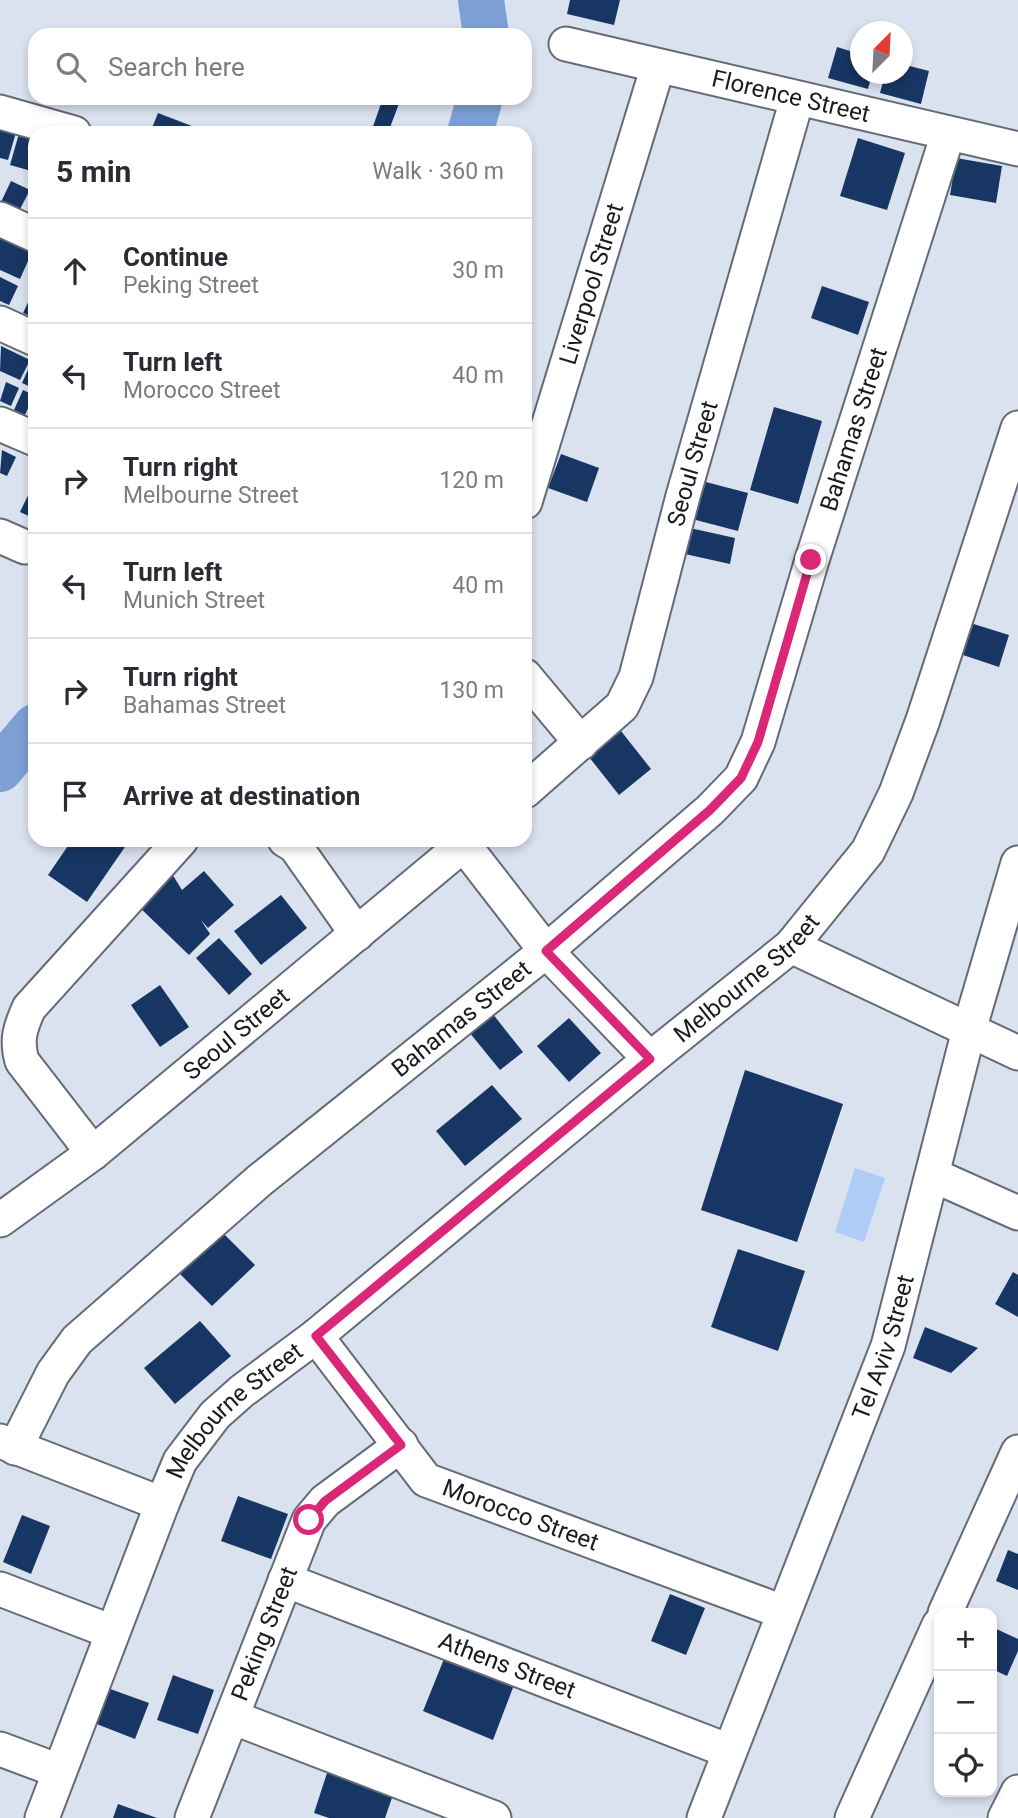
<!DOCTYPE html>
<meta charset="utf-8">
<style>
body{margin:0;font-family:Roboto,sans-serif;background:#f2f2f3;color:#2b2b33}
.controls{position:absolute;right:21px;bottom:21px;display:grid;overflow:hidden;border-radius:14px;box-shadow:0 4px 10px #0003}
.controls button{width:63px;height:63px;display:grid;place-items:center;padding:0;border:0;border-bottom:2px solid #e1e1e2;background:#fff;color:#2b2b33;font:35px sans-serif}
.compass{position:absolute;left:850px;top:21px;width:63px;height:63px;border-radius:50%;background:#fff;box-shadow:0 4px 10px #0003;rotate:24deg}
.stop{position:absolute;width:21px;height:21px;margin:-16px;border:5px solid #db2777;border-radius:50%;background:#fff}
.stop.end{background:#db2777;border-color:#fff;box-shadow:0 2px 7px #0008}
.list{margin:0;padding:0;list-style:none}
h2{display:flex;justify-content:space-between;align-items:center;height:91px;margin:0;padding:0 28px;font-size:30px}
h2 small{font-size:23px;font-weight:400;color:#7c7c81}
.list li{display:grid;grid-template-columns:46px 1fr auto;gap:21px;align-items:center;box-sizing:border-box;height:105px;padding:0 28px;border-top:2px solid #e1e1e2}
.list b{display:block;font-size:26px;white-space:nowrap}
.list p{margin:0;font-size:23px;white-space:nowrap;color:#7c7c81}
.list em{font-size:23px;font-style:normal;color:#7c7c81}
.icon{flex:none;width:38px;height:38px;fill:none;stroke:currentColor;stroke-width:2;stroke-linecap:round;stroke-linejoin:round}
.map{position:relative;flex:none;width:1018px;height:1818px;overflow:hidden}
.search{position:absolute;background:#fff;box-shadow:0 4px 10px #0003;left:28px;top:28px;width:504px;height:77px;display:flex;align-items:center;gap:18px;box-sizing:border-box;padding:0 24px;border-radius:21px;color:#7c7c81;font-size:26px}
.panel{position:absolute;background:#fff;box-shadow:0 4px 10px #0003;left:28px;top:126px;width:504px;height:721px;border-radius:21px}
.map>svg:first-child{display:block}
.green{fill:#afccf6}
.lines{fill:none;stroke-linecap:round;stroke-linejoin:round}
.river{stroke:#7ca0d4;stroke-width:46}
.building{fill:#173663}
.minor-casing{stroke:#646b76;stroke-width:37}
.minor{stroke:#fff;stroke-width:33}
.route{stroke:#db2777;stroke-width:9}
.labels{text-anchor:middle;stroke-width:7;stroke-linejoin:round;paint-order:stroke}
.street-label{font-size:24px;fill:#181b1f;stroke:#fff}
</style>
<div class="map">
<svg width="1018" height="1818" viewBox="0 0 1018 1818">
<rect width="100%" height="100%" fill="#dae2ef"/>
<!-- green -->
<path class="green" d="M855,1168l30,10 -21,64 -29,-10z"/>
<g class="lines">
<!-- river -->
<g class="river">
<path d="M481,0l5,35"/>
<path d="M470,133l10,-35"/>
<path d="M0,769l35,-42"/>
</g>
</g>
<!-- building -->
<g class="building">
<path d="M570,0h50l-6,25 -47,-11z"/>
<path d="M837,47l23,7v20h12l-4,15 -40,-11z"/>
<path d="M902,64l27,7 -8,33 -41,-11 5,-19h17z"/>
<path d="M383,98h18l-13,35h-15l-2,-1z"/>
<path d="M158,113l52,20h-60z"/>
<path d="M0,124l17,5 -9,31 -8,-2z"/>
<path d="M20,130l15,4v38l-25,-7z"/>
<path d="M858,138l47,15 -18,57 -47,-14z"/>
<path d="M956,158l46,8 -6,37 -46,-8z"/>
<path d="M11,181l19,9 -11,21 -18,-9z"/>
<path d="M0,235l33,15 -13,29 -20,-9z"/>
<path d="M0,277l18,9 -9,19 -9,-4z"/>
<path d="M822,286l47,16 -11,33 -47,-17z"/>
<path d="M32,294l3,1v23l-12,-5z"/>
<path d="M1,346l29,14 -10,20 -20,-9z"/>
<path d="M32,361l3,1v27l-13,-6z"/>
<path d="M6,382l13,6 -8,18 -11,-5z"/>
<path d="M23,390l11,5 -9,20 -11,-5z"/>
<path d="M35,401v20l-8,-3z"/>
<path d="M774,407l48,14 -24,83 -48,-14z"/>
<path d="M2,450l14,7 -9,19 -7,-3z"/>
<path d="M561,454l38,14 -12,34 -39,-14z"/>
<path d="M35,481v38l-15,-7z"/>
<path d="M702,481l46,12 -10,38 -46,-12z"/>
<path d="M690,528l45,10 -5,26 -45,-10z"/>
<path d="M35,592v14l-7,-6z"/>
<path d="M964,621l45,14 -10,32 -45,-15z"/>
<path d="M621,731l30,38 -32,26 -30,-38z"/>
<path d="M72,840h49l6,4 -40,58 -39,-27z"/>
<path d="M169,869l13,21 22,-19 30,34 -26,23 -7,-8 9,14 -21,21 -54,-52z"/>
<path d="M281,895l26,33 -46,37 -27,-34z"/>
<path d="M219,938l33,36 -23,21 -33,-37z"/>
<path d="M160,985l29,42 -29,20 -29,-42z"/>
<path d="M492,1013l31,39 -23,18 -31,-38z"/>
<path d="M569,1018l32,35 -32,29 -32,-36z"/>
<path d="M745,1070l98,34 -46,138 -96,-32z"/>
<path d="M492,1085l30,34 -57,47 -29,-35z"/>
<path d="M221,1231l34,34 -43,41 -34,-34z"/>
<path d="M738,1249l67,22 -27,80 -67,-24z"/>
<path d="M1013,1272l5,3v42l-23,-13z"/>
<path d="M200,1321l31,35 -56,48 -31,-36z"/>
<path d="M925,1327l53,21 -27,25 -38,-15z"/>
<path d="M238,1496l50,18 -17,45 -50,-18z"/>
<path d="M22,1515l28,11 -19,48 -28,-12z"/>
<path d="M1008,1550l10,4v36l-22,-9z"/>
<path d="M670,1594l35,14 -19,47 -35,-14z"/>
<path d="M992,1627l26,12v12l-11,25 -15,-7z"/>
<path d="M444,1659l70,26 -21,55 -70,-29z"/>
<path d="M173,1675l41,15 -16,44 -41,-14z"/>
<path d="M102,1686l47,17 -14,36 -46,-18z"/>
<path d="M328,1770l66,22 -9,26h-56l-15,-5z"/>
<path d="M118,1804l39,14h-44z"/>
</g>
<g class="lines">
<defs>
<g id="minor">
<path id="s1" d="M566,44l452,105"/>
<path d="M0,112l74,21"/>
<path d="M0,219l35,16"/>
<path d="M0,323l35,16"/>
<path d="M0,424l35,15"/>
<path id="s2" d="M525,502l133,-436"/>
<path d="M0,536l25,11"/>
<path d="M525,676l56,67"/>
<path id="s3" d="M525,791l97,-85 14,-29 47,-181 114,-397"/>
<path d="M285,840l10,6 62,88"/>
<path d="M460,840l86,111 104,108"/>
<path d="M791,946l227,107"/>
<path d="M93,1153l-71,-92c-6,-21 -2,-33 7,-53l152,-168"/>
<path d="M933,1175l85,38"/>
<path id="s4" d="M0,1220l93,-67 376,-313"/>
<path id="s5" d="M316,1336l110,144 357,132"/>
<path d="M0,1441l162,63"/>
<path id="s6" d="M15,1448l38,-75 24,-33 183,-160 286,-229 164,-141 31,-32 17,-36 54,-182 136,-426"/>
<path id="s7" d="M285,1580l444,171"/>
<path d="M0,1589l112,43"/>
<path d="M945,1613l73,-161"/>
<path d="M232,1717l262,101"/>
<path d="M0,1749l59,22"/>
<path id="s8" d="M42,1818l120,-314 18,-43 35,-46 27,-24 74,-55 334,-277 141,-113 77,-95 28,-58 27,-73 95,-292"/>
<path id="s9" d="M192,1818l117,-298 16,-19 76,-56"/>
<path id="s10" d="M704,1818l184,-472 81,-316 49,-167"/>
<path d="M852,1818l87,-193"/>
<path d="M1005,1818l13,-26"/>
</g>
</defs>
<!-- minor casing -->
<use href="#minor" class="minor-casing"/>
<!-- minor -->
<use href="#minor" class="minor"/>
</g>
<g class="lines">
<!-- route -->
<path class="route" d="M309,1520l16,-19 76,-56 -85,-109 334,-277 -104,-108 164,-141 31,-32 17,-36 53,-182"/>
</g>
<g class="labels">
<!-- street labels -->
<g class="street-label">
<text dy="8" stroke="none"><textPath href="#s1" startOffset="231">Florence Street</textPath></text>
<text dy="8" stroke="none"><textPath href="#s2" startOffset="228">Liverpool Street</textPath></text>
<text dy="8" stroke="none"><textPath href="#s6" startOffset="1362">Bahamas Street</textPath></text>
<text dy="8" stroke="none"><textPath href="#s3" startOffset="382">Seoul Street</textPath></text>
<text dy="8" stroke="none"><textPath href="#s8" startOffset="1129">Melbourne Street</textPath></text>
<text dy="8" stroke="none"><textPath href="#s6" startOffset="626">Bahamas Street</textPath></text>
<text dy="8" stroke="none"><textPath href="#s4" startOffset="301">Seoul Street</textPath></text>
<text dy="8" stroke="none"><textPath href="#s10" startOffset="504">Tel Aviv Street</textPath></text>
<text dy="8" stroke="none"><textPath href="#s8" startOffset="457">Melbourne Street</textPath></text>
<text dy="8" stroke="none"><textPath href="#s5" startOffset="282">Morocco Street</textPath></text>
<text dy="8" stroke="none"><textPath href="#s9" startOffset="198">Peking Street</textPath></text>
<text dy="8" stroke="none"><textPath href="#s7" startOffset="238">Athens Street</textPath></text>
</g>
</g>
</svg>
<div class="controls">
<button>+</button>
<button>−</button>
<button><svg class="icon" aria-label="locate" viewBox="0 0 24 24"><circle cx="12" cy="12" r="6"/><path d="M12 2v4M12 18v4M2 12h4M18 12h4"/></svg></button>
</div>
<svg class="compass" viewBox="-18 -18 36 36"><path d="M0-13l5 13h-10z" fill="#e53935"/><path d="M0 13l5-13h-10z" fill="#7c7c81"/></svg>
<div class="stop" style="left:309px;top:1520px"></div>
<div class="stop end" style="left:811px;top:560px"></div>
<div class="search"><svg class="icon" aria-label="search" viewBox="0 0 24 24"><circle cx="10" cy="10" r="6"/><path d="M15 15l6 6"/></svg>Search here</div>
<section class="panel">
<h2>5 min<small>Walk · 360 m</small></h2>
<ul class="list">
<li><svg class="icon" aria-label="ahead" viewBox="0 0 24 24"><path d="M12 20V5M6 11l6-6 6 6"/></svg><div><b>Continue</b><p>Peking Street</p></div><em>30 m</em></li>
<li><svg class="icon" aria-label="left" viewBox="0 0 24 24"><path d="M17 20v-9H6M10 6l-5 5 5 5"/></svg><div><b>Turn left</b><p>Morocco Street</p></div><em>40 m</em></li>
<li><svg class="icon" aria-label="right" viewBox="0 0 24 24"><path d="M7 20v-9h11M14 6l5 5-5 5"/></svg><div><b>Turn right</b><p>Melbourne Street</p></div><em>120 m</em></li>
<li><svg class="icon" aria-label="left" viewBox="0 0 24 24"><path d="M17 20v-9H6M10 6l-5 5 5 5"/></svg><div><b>Turn left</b><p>Munich Street</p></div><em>40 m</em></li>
<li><svg class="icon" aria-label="right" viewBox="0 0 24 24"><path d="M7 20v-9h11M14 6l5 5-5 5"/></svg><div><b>Turn right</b><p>Bahamas Street</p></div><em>130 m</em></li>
<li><svg class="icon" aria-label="arrive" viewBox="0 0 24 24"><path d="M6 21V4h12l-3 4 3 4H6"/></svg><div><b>Arrive at destination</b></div></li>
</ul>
</section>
</div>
